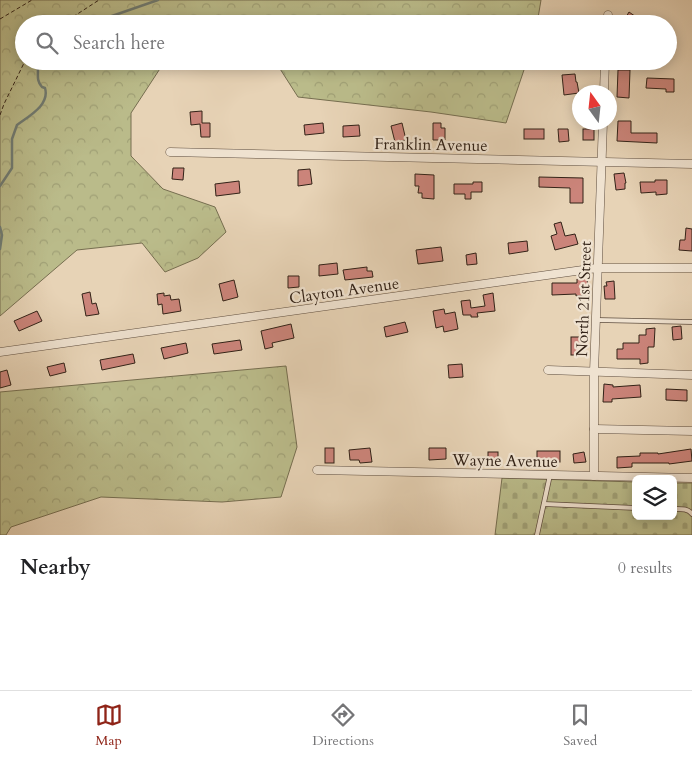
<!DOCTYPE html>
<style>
body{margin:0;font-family:Cardo,serif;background:#f6f6f6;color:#202124}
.controls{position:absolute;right:15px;bottom:15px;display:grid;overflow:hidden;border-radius:8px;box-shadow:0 2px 12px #0003}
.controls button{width:45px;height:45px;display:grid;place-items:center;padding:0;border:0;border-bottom:1px solid #e0e0e0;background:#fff;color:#202124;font:25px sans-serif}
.compass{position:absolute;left:572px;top:85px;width:45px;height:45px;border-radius:50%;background:#fff;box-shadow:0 2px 12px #0003;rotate:345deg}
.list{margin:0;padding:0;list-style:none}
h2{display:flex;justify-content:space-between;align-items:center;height:65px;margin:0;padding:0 20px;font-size:21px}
h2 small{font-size:16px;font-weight:400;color:#757577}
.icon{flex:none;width:28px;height:28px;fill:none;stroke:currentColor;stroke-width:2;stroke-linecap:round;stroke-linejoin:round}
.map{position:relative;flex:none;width:692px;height:535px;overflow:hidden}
.search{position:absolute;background:#fff;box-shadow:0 2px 12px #0003;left:15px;right:15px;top:15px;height:55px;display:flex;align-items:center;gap:12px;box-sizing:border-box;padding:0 18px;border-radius:28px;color:#757577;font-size:19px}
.sheet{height:155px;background:#fff}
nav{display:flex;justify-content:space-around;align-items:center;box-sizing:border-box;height:70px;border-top:1px solid #e0e0e0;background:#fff;font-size:14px;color:#757577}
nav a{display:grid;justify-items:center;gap:2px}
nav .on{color:#8f2418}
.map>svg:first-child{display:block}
.forest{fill:url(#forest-crowns);stroke:#766e50}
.cemetery{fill:url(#cemetery-stones);stroke:#766e50}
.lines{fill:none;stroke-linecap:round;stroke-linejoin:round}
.stream{stroke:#6f7b73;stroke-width:2.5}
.building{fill:#cb847a;stroke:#322217}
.service-casing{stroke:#5f4e3f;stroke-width:5.5}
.minor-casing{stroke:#5f4e3f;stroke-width:9}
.path{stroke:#322217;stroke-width:1;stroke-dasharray:4 2.5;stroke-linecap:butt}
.service{stroke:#efe2d0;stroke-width:4}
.minor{stroke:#efe2d0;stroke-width:8}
.labels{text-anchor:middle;stroke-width:4.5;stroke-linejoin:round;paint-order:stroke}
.street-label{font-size:16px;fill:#322217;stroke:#efe2d0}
</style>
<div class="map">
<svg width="692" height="535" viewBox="0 0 692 535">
<defs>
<pattern id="forest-crowns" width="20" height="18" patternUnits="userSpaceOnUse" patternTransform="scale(1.25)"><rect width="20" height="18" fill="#babb8a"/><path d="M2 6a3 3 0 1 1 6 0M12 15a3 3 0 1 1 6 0" fill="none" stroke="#a0a076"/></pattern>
<pattern id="cemetery-stones" width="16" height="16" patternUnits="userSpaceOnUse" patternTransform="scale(1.25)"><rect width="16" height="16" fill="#babb8a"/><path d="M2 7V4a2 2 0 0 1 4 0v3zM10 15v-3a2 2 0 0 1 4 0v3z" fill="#a0a076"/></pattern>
</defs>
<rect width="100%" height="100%" fill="#e7d3b6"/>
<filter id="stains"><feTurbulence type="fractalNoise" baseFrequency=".004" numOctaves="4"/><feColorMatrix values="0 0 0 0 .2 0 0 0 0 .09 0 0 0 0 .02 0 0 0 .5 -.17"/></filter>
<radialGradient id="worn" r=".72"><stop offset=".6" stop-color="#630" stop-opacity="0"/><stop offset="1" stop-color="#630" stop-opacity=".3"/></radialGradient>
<!-- forest -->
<g class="forest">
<path d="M0,0h541l-4,24h-513v37h141l-34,52v43l32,33 52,18 11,25 -28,26 -33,14 -23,-29 -65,7 -77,66z"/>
<path d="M275,61h252l-21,62 -75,-11 -133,-15z"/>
<path d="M286,366l11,81 -16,50 -59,5 -121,-5 -90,30 -5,8h-6v-143z"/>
</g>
<!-- cemetery -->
<path class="cemetery" d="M502,478l134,4v34h37v-33h19v52h-197z"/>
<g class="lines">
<!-- stream -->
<g class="stream">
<path d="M104,24l5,-7 49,-17"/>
<path d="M0,186l12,-18v-29l5,-14c12,-9 33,-20 28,-37l-3,-1c-8,-9 -1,-16 -6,-26"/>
<path d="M0,227l2,8 -2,14"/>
</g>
</g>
<!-- building -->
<g class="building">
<path d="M629,12l10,7 -3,5h-14z"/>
<path d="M618,70h12l-1,28 -12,-1z"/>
<path d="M575,74l1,8h1l2,11 -15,2 -2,-20z"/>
<path d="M647,78l27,1v13h-8v-3l-20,-1z"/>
<path d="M202,111v12h8v14h-9l-1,-13 -9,1 -1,-13z"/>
<path d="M618,121h13v12h26v10l-40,-2z"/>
<path d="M323,123l1,10 -19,2 -1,-10z"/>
<path d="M402,123l4,17 -11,2 -4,-16z"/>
<path d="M433,123h8v5h4v12h-12z"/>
<path d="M359,125l1,11 -17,1v-11z"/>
<rect x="524" y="129" width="20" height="10"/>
<path d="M558,129h10l1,12 -10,1z"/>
<rect x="583" y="129" width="11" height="11"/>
<path d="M173,168h11l-1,12 -11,-1z"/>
<path d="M310,169l2,15 -14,2v-16z"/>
<path d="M624,173l2,10h-1v6l-9,1 -2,-16z"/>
<path d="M415,174l19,1v24l-12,-1v-5h-4l1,-7h-4z"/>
<path d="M539,177l44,1v25h-13v-15l-31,-1z"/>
<path d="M655,180h12v14l-11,1v-3l-15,1 -1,-11h15z"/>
<path d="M239,181l1,12 -24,3 -1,-12z"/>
<path d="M473,182h9v10h-11v7h-6v-5h-11v-10h19z"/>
<path d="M561,222l4,14 10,-2 3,10 -23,6 -4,-14 6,-2 -3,-10z"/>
<path d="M686,228l6,1v22l-13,-1 1,-10h5z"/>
<path d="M527,241l1,10 -19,3 -1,-11z"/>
<path d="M441,247l2,14 -25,3 -2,-14z"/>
<path d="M476,253l1,11 -10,1 -1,-10z"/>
<path d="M337,263l1,11 -19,2v-11z"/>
<path d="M367,267v4h5l1,6 -28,3 -2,-10z"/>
<path d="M288,276h11v11l-11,1z"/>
<path d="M587,278l2,17 -13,1v-2l-24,1v-12h25v-4z"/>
<path d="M234,280l4,17 -15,4 -4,-17z"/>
<path d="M614,281l1,18h-10l-1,-13h3l-1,-4z"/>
<path d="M90,292l2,12 4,-1 3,11 -13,2 -4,-22z"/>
<path d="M164,293v3l6,-1 1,5 8,-1 2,12 -18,3 -1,-10 -4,1 -1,-11z"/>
<path d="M493,293l2,18 -18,2 1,4h-7v-2h-8l-2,-14 9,-1 1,8 14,-2 -2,-11z"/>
<path d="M444,309l1,5 10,-2 3,17 -14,3 -1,-6 -7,2 -3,-17z"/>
<path d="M37,311l5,10 -23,10 -5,-10z"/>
<path d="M405,322l3,10 -22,5 -2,-10z"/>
<path d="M291,324l3,14 -22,5 1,4 -8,2 -4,-18z"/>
<path d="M681,326l1,13 -9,1 -1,-13z"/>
<path d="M655,328l-1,19h-6v16l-8,1v-5h-23v-10h6v-6h16v-8h7v-6z"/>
<rect x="571" y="337" width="11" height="18"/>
<path d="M240,340l2,10 -28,4 -2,-10z"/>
<path d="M186,343l2,10 -24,6 -3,-11z"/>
<path d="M133,354l2,9 -33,7 -2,-10z"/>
<path d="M64,363l2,9 -16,4 -3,-9z"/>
<path d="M462,364l1,13 -14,1 -1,-13z"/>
<path d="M7,370l4,15 -11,3v-16z"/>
<path d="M604,384l9,1v2l27,-2 1,12 -29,2v3h-9z"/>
<path d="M666,389l21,1v11l-21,-1z"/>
<rect x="325" y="448" width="9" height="15"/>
<path d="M370,448l2,14 -12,1 -1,-3h-9l-1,-10z"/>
<path d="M429,448h17v11l-17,1z"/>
<path d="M691,449l1,12 -23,3v-1h-37v4l-15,1v-11l23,-1v-3h18v1z"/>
<rect x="537" y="451" width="23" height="11"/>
<rect x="488" y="452" width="10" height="13"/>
<path d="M584,452l2,10 -12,1 -1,-9z"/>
</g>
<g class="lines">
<defs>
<g id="service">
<path d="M597,320l95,2"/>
<path d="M544,504l92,4"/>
<path d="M673,509c7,0 15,-1 19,5"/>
<path d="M537,535l13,-60"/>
</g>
<g id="minor">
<path d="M608,24v-9"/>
<path d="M604,92l1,-31"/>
<path d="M170,152l522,12"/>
<path d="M0,352l597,-84h95"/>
<path d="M548,370l144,5"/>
<path d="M594,429l98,2"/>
<path d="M317,470l375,8"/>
<path d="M594,476v-104l9,-250"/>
</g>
</defs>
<!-- service casing -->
<use href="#service" class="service-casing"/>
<!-- minor casing -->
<use href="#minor" class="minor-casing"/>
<!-- path -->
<g class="path">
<path d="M0,19l32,-19"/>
<path d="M62,24l37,-24"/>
<path d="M0,115l4,-11 21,-43"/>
</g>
<!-- service -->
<use href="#service" class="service"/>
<!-- minor -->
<use href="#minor" class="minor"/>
</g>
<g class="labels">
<!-- street labels -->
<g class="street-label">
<text transform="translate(431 144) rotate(1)" y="6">Franklin Avenue</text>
<text transform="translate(344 290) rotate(-8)" y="6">Clayton Avenue</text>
<text transform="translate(583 299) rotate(-88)" y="6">North 21st Street</text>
<text transform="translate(505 460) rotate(1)" y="6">Wayne Avenue</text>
</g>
</g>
<rect width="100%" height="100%" filter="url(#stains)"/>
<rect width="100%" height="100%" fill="url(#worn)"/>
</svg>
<div class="controls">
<button><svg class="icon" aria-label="layers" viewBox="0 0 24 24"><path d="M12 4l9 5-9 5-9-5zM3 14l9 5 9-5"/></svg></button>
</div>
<svg class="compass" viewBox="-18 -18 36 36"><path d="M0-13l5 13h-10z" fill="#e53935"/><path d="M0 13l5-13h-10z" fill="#757577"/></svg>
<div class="search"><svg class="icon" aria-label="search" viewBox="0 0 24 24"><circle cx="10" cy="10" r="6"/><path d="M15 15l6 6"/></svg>Search here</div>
</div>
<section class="sheet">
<h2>Nearby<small>0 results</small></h2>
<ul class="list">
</ul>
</section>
<nav>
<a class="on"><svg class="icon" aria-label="map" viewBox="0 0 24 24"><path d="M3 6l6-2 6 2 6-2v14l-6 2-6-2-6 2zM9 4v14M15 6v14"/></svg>Map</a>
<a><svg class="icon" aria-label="directions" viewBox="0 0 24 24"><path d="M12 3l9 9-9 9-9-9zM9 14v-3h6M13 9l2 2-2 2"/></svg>Directions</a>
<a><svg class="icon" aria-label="saved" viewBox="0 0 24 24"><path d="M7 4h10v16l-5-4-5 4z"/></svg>Saved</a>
</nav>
